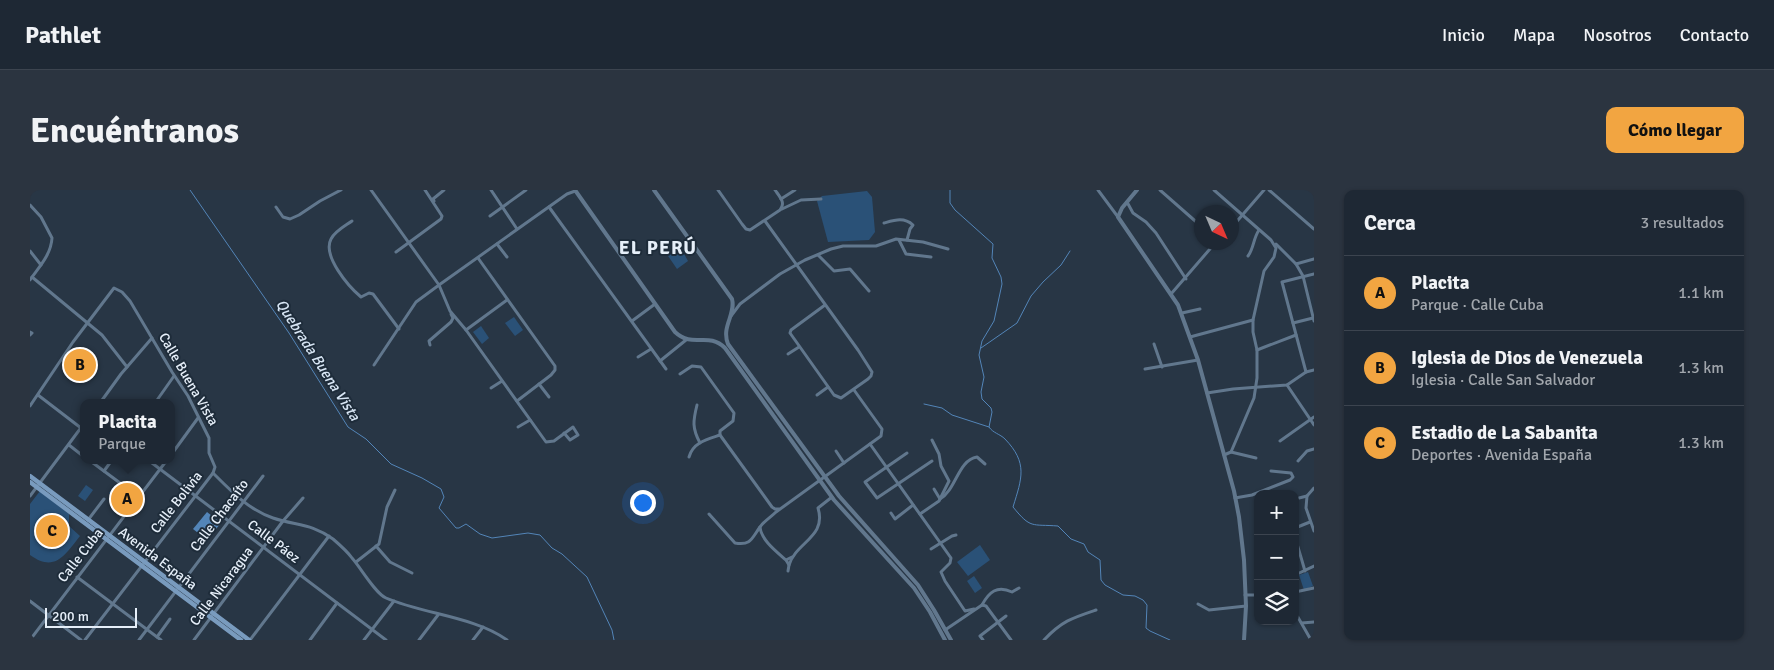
<!DOCTYPE html>
<html lang="es">
<meta charset="utf-8">
<style>
body{margin:0;font-family:Signika,sans-serif;background:#2b3440;color:#f1f3f6}
.controls{position:absolute;right:15px;bottom:15px;display:grid;overflow:hidden;border-radius:10px;box-shadow:0 1px 4px #0004}
.controls button{width:45px;height:45px;display:grid;place-items:center;padding:0;border:0;border-bottom:1px solid #3c444f;background:#1e2834;color:#f1f3f6;font:25px sans-serif}
.compass{position:absolute;left:1164px;top:15px;width:45px;height:45px;border-radius:50%;background:#1e2834;box-shadow:0 1px 4px #0004;rotate:136deg}
.scale{position:absolute;left:15px;bottom:12px;width:92px;box-sizing:border-box;padding-left:5px;border:2px solid #e6eff9;border-top:0;font-size:14px;line-height:18px;white-space:nowrap;color:#e6eff9;-webkit-text-stroke:4px #1e2c3a;paint-order:stroke}
.you{position:absolute;left:612px;top:312px;width:18px;height:18px;margin:-12px;border:4px solid #fff;border-radius:50%;background:#1a73e8;box-shadow:0 0 0 8px #1a73e833}
.badge{display:grid;place-items:center;width:32px;height:32px;border-radius:50%;background:#f2a541;color:#111;font-size:16px;font-weight:700}
.pin{position:absolute;translate:-50% -50%;border:2px solid #fff;box-shadow:0 1px 5px #0006}
.popup{position:absolute;left:50px;top:209px;width:95px;height:65px;box-sizing:border-box;display:grid;place-content:center;border-radius:10px;background:#1e2834;filter:drop-shadow(0 1px 4px #0005);font-size:16px;white-space:nowrap;color:#a1a6ac}
.popup b{font-size:19px;color:#f1f3f6}
.popup::after{content:'';position:absolute;left:50%;top:100%;margin-left:-10px;border:10px solid transparent;border-top-color:#1e2834}
.list{margin:0;padding:0;list-style:none}
h2{display:flex;justify-content:space-between;align-items:center;height:65px;margin:0;padding:0 20px;font-size:21px}
h2 small{font-size:16px;font-weight:400;color:#a1a6ac}
.list li{display:grid;grid-template-columns:32px 1fr auto;gap:15px;align-items:center;box-sizing:border-box;height:75px;padding:0 20px;border-top:1px solid #3c444f}
.list b{display:block;font-size:19px;white-space:nowrap}
.list p{margin:0;font-size:16px;white-space:nowrap;color:#a1a6ac}
.list em{font-size:16px;font-style:normal;color:#a1a6ac}
.icon{flex:none;width:28px;height:28px;fill:none;stroke:currentColor;stroke-width:2;stroke-linecap:round;stroke-linejoin:round}
.map{position:relative;flex:none;width:1284px;height:450px;overflow:hidden;border-radius:10px}
header{display:flex;align-items:center;gap:30px;box-sizing:border-box;height:70px;padding:0 25px;background:#1e2834;border-bottom:1px solid #3c444f}
header strong{font-size:24px}
nav{display:flex;gap:28px;margin-inline-start:auto;font-size:18px}
.intro{display:flex;align-items:center;justify-content:space-between;box-sizing:border-box;height:120px;padding:0 30px}
h1{margin:0;font-size:35px}
.button{padding:12px 22px;border-radius:10px;background:#f2a541;color:#111;font-size:18px;font-weight:700}
main{display:flex;gap:30px;padding:0 30px}
aside{flex:1;background:#1e2834;border-radius:10px;box-shadow:0 1px 4px #0004}
.map>svg:first-child{display:block}
.green{fill:#2a5177}
.water{fill:#5385b8}
.lines{fill:none;stroke-linecap:round;stroke-linejoin:round}
.stream{stroke:#5385b8;stroke-width:1}
.minor{stroke:#61778d;stroke-width:3}
.tertiary{stroke:#61778d;stroke-width:4}
.secondary{stroke:#799bbe;stroke-width:4.5}
.labels{text-anchor:middle;stroke-width:4;stroke-linejoin:round;paint-order:stroke}
.street-label{font-size:14px;fill:#e6eff9;stroke:#1e2c3a}
.water-label{font-size:15px;font-style:italic;fill:#d8e6f5;stroke:#1e2c3a}
.district-label{font-size:19px;font-weight:bold;letter-spacing:1px;fill:#e6eff9;stroke:#1e2c3a}
</style>
<header>
<strong>Pathlet</strong>
<nav><a>Inicio</a><a>Mapa</a><a>Nosotros</a><a>Contacto</a></nav>
</header>
<div class="intro"><h1>Encuéntranos</h1><a class="button">Cómo llegar</a></div>
<main>
<div class="map">
<svg width="1284" height="450" viewBox="0 0 1284 450">
<rect width="100%" height="100%" fill="#283645"/>
<!-- green -->
<g class="green">
<path d="M837,1l5,6 3,35 -6,8 -41,2 -11,-41 5,-5z"/>
<path d="M649,55l9,16 -11,8 -11,-16z"/>
<path d="M484,127l9,13 -8,6 -10,-13z"/>
<path d="M451,136l8,12 -7,6 -9,-12z"/>
<path d="M56,295l7,5 -8,11 -7,-5z"/>
<path d="M85,295l19,12 -7,11 -18,-15z"/>
<path d="M10,301l29,23v12l11,10c-15,19 -25,37 -50,19v-51z"/>
<path d="M950,355l10,15 -22,16 -11,-14z"/>
<path d="M1278,382l5,14 -9,4 -5,-15z"/>
<path d="M944,386l8,12 -7,5 -8,-12z"/>
</g>
<!-- water -->
<path class="water" d="M177,322l14,11 -14,17 -14,-11z"/>
<g class="lines">
<!-- stream -->
<g class="stream">
<path d="M160,0l99,143 59,94 18,12 25,25 31,14 19,11 3,8 -5,11 17,20h3l7,-4 14,10 12,4 36,-5 12,2 12,13 10,6 25,23 25,53 2,10"/>
<path d="M920,0v13l5,7 38,34 -1,14 9,19 1,7 -8,37 -12,20 -3,14 5,22 -3,15 1,7 9,9 1,4 -3,15c4,6 11,7 16,12 23,24 17,39 8,68 18,22 18,17 45,19l13,13 13,5 4,8 12,8 1,20 4,5 18,10 12,1 8,4 4,5 -1,23 4,3 20,9"/>
<path d="M951,158l36,-25 14,-27 12,-14 18,-17 9,-14"/>
<path d="M894,214l18,4 10,7 37,12"/>
</g>
<!-- minor -->
<g class="minor">
<path d="M341,0l68,95 128,-91 8,-3"/>
<path d="M461,0l26,39"/>
<path d="M688,0l24,34 4,5 4,1 30,-20c6,-7 0,-13 -5,-20"/>
<path d="M1068,0l20,27"/>
<path d="M1130,0l42,37"/>
<path d="M1184,0l57,50 5,8 -2,9 -10,14 -11,49v12l4,18v28l-3,20 -23,54 -7,3"/>
<path d="M1239,0l45,39"/>
<path d="M0,2l2,-2"/>
<path d="M751,9l14,-9"/>
<path d="M404,11l-1,-2 11,-9"/>
<path d="M1097,12l6,11 13,9 10,11 30,46"/>
<path d="M0,15l11,12 11,21c-1,17 -13,29 -22,42"/>
<path d="M246,17l7,10 7,2 9,-4 21,-14 21,-11"/>
<path d="M519,17l117,162"/>
<path d="M752,19l19,-9 20,-1"/>
<path d="M460,26l36,-26"/>
<path d="M322,31c-7,5 -17,10 -21,18 -9,17 18,48 30,58l8,-4 4,1 26,35"/>
<path d="M735,31l93,129 14,22 -1,4 -3,3 -27,19 -7,-3 -44,-62 1,-3 34,-25"/>
<path d="M854,33c11,-3 20,-6 29,2l-3,4 -3,11"/>
<path d="M1202,37l32,-37"/>
<path d="M869,50l7,14 25,3"/>
<path d="M467,54l10,13"/>
<path d="M1246,54l20,20 18,-5"/>
<path d="M0,61l11,14"/>
<path d="M366,62l45,-33 1,-3 -17,-26"/>
<path d="M788,65l16,16 16,-2 19,22"/>
<path d="M1218,66c6,-8 5,-17 11,-26"/>
<path d="M448,68l77,108v4l-4,5 -34,26"/>
<path d="M1266,74l7,12 11,45"/>
<path d="M2,87l70,58 25,32"/>
<path d="M1141,104l45,-52"/>
<path d="M477,110l-41,30 80,112 8,-1 19,-14 5,8 -8,5 -6,-7"/>
<path d="M1152,123l18,-4"/>
<path d="M701,126l9,-12 40,-30 25,-14 26,-11 12,-3h33l20,-7 27,3 25,7"/>
<path d="M602,131l23,-17"/>
<path d="M1263,133l20,-5"/>
<path d="M0,142l2,1 -2,2"/>
<path d="M1160,147l63,-17"/>
<path d="M1124,154l8,23"/>
<path d="M400,155l-1,-4 22,-19 2,-4 -2,-4"/>
<path d="M1227,160l39,-15"/>
<path d="M758,164l11,-7"/>
<path d="M608,167l13,-8"/>
<path d="M630,171l26,-21"/>
<path d="M344,175l42,-63 23,-17 11,26 16,19"/>
<path d="M1115,179l53,-9"/>
<path d="M1276,182l-24,-90 32,-8"/>
<path d="M650,184l12,-8 9,1 33,46 -1,8 -13,10v4l52,72 3,2h4"/>
<path d="M509,194l10,13"/>
<path d="M1257,195l27,40"/>
<path d="M461,198l11,-7"/>
<path d="M1177,203l26,-4 54,-4 19,-13 8,-2"/>
<path d="M8,205l43,33"/>
<path d="M787,205l11,-8"/>
<path d="M70,213l21,-29 31,-36"/>
<path d="M125,213l19,-27"/>
<path d="M667,215c-4,16 -5,23 3,38"/>
<path d="M0,216l43,-64 41,-54 8,4 8,9 42,71 16,24 21,42v15l6,14 -2,6 -128,167"/>
<path d="M488,237l12,-7"/>
<path d="M1250,251l34,-24"/>
<path d="M840,254l81,114 -1,5 -9,9 4,9 20,30 9,-2"/>
<path d="M39,255l14,11"/>
<path d="M806,261l8,12"/>
<path d="M1201,262l25,6"/>
<path d="M877,263l-42,29 12,16 55,-37"/>
<path d="M141,265l27,-37"/>
<path d="M659,267c4,-15 19,-18 31,-22"/>
<path d="M59,270l50,37"/>
<path d="M118,270l238,180"/>
<path d="M1268,271l9,-10 7,-2"/>
<path d="M74,281l8,-11"/>
<path d="M183,283c18,18 36,37 60,45 24,8 38,5 60,21 7,6 14,12 19,19 9,10 23,35 34,40 37,16 90,19 121,42"/>
<path d="M1284,298l-7,8 -1,12 8,23"/>
<path d="M904,299l6,10c16,-9 18,-39 37,-42l8,7"/>
<path d="M0,306l53,-71"/>
<path d="M1205,308l17,-3 38,-15 3,-3 -2,-4 -20,-2"/>
<path d="M1269,308l8,-2"/>
<path d="M861,323l4,6 18,-14"/>
<path d="M679,324l26,29c16,3 17,-5 25,-16 4,-6 11,-10 16,-15l105,-76 1,-7 -28,-39"/>
<path d="M890,324l19,-13 10,-20 -8,-15 -2,-12 -7,-14"/>
<path d="M58,330l16,-21"/>
<path d="M730,337c1,13 17,25 26,33"/>
<path d="M1265,338l15,-6"/>
<path d="M1265,347l10,34"/>
<path d="M346,356l14,16 22,11"/>
<path d="M901,359l21,-13 4,-1"/>
<path d="M326,372l23,-18 8,-37 8,-17"/>
<path d="M759,375c7,-23 38,-28 29,-57l14,-11"/>
<path d="M758,381l1,-6 -3,-5 6,-3"/>
<path d="M1265,385l19,-9"/>
<path d="M47,387l84,63"/>
<path d="M1265,402l19,-4"/>
<path d="M1215,405h13"/>
<path d="M0,411l51,39"/>
<path d="M1168,414l11,6 37,-4"/>
<path d="M952,415c7,-13 15,-20 30,-13l7,-4"/>
<path d="M1265,422l16,28"/>
<path d="M1272,433l12,-1"/>
<path d="M915,440l37,-25 4,1 25,34"/>
<path d="M127,447l13,-18"/>
<path d="M0,450l137,-180"/>
<path d="M109,450l124,-164"/>
<path d="M164,450l89,-119 20,-23"/>
<path d="M220,450l79,-104"/>
<path d="M280,450l27,-37"/>
<path d="M334,450l30,-39"/>
<path d="M389,450l19,-25"/>
<path d="M443,450l10,-13"/>
<path d="M953,450l-3,-4 26,-20"/>
<path d="M1014,450c18,-19 28,-22 52,-30"/>
</g>
<!-- tertiary -->
<g class="tertiary">
<path d="M545,0l100,142c18,17 33,-1 50,16l109,152 80,88 16,24 15,28"/>
<path d="M624,0l78,109c4,16 -11,27 -4,45l111,152 79,89 16,25 17,30"/>
<path d="M1107,0l-15,18 -4,9 60,88 20,55 36,131 5,26 5,43 2,46 -2,34"/>
</g>
<!-- secondary -->
<g class="secondary">
<path d="M0,286l219,164"/>
<path d="M0,292l211,158"/>
</g>
</g>
<g class="labels">
<!-- street labels -->
<g class="street-label">
<text transform="translate(159 189) rotate(60)" y="5">Calle Buena Vista</text>
<text transform="translate(146 312) rotate(-52)" y="5">Calle Bolivia</text>
<text transform="translate(189 325) rotate(-53)" y="5">Calle Chacaíto</text>
<text transform="translate(244 351) rotate(37)" y="5">Calle Páez</text>
<text transform="translate(50 365) rotate(-52)" y="5">Calle Cuba</text>
<text transform="translate(128 368) rotate(37)" y="5">Avenida España</text>
<text transform="translate(191 396) rotate(-53)" y="5">Calle Nicaragua</text>
</g>
<!-- water labels -->
<g class="water-label">
<text transform="translate(288 170) rotate(57)" y="5">Quebrada Buena Vista</text>
</g>
<!-- district labels -->
<g class="district-label">
<text x="628" y="64">EL PERÚ</text>
</g>
</g>
</svg>
<div class="controls">
<button>+</button>
<button>−</button>
<button><svg class="icon" aria-label="layers" viewBox="0 0 24 24"><path d="M12 4l9 5-9 5-9-5zM3 14l9 5 9-5"/></svg></button>
</div>
<svg class="compass" viewBox="-18 -18 36 36"><path d="M0-13l5 13h-10z" fill="#e53935"/><path d="M0 13l5-13h-10z" fill="#a1a6ac"/></svg>
<div class="scale">200 m</div>
<div class="you"></div>
<div class="pin badge" style="left:97px;top:309px">A</div>
<div class="popup"><b>Placita</b>Parque</div>
<div class="pin badge" style="left:50px;top:175px">B</div>
<div class="pin badge" style="left:22px;top:341px">C</div>
</div>
<aside>
<h2>Cerca<small>3 resultados</small></h2>
<ul class="list">
<li><span class="badge">A</span><div><b>Placita</b><p>Parque · Calle Cuba</p></div><em>1.1 km</em></li>
<li><span class="badge">B</span><div><b>Iglesia de Dios de Venezuela</b><p>Iglesia · Calle San Salvador</p></div><em>1.3 km</em></li>
<li><span class="badge">C</span><div><b>Estadio de La Sabanita</b><p>Deportes · Avenida España</p></div><em>1.3 km</em></li>
</ul>
</aside>
</main>
